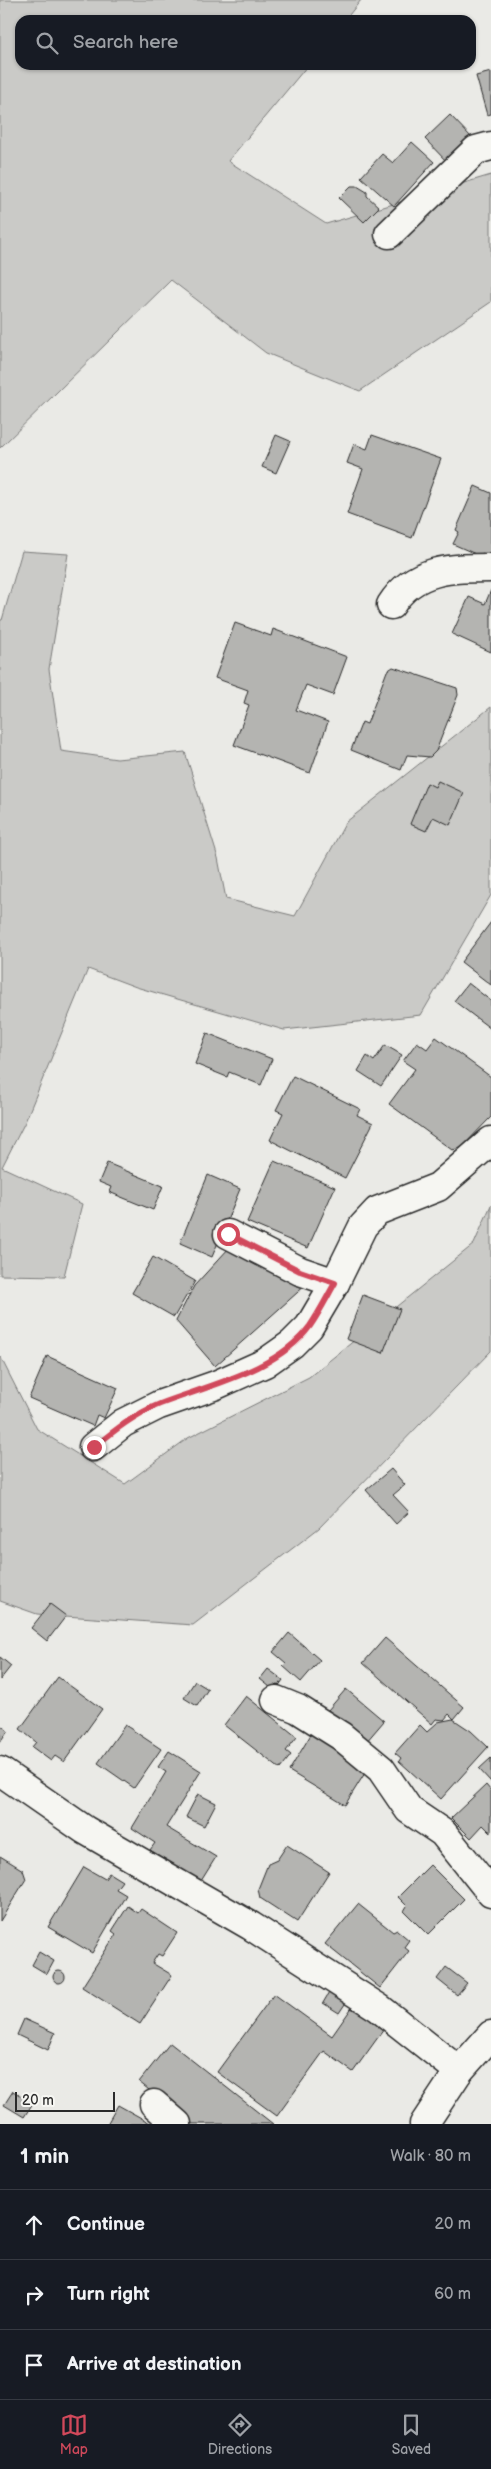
<!DOCTYPE html>
<meta charset="utf-8">
<style>
body{margin:0;font-family:"Balsamiq Sans",sans-serif;background:#20242c;color:#f1f3f6}
.scale{position:absolute;left:15px;bottom:12px;width:100px;box-sizing:border-box;padding-left:5px;border:2px solid #2b2b2b;border-top:0;font-size:14px;line-height:18px;white-space:nowrap;color:#2b2b2b;-webkit-text-stroke:4px #f6f6f2;paint-order:stroke}
.stop{position:absolute;width:15px;height:15px;margin:-11px;border:4px solid #d1495b;border-radius:50%;background:#fff}
.stop.end{background:#d1495b;border-color:#fff;box-shadow:0 1px 5px #0008}
.list{margin:0;padding:0;list-style:none}
h2{display:flex;justify-content:space-between;align-items:center;height:65px;margin:0;padding:0 20px;font-size:21px}
h2 small{font-size:16px;font-weight:400;color:#9ea1a6}
.list li{display:grid;grid-template-columns:32px 1fr auto;gap:15px;align-items:center;box-sizing:border-box;height:70px;padding:0 20px;border-top:1px solid #363941}
.list b{display:block;font-size:19px;white-space:nowrap}
.list em{font-size:16px;font-style:normal;color:#9ea1a6}
.icon{flex:none;width:28px;height:28px;fill:none;stroke:currentColor;stroke-width:2;stroke-linecap:round;stroke-linejoin:round}
.map{position:relative;flex:none;width:491px;height:2124px;overflow:hidden}
.search{position:absolute;background:#171b24;box-shadow:0 1px 4px #0004;left:15px;right:15px;top:15px;height:55px;display:flex;align-items:center;gap:12px;box-sizing:border-box;padding:0 18px;border-radius:15px;color:#9ea1a6;font-size:19px}
.sheet{height:275px;background:#171b24}
nav{display:flex;justify-content:space-around;align-items:center;box-sizing:border-box;height:70px;border-top:1px solid #363941;background:#171b24;font-size:14px;color:#9ea1a6}
nav a{display:grid;justify-items:center;gap:2px}
nav .on{color:#d1495b}
.map>svg:first-child{display:block}
.green{fill:#cacac7;stroke:#7a7a79}
.building{fill:#b4b4b1;stroke:#2b2b2b}
.lines{fill:none;stroke-linecap:round;stroke-linejoin:round}
.street-casing{stroke:#2b2b2b;stroke-width:31}
.secondary-casing{stroke:#2b2b2b;stroke-width:31}
.street{stroke:#f6f6f2;stroke-width:28}
.secondary{stroke:#f6f6f2;stroke-width:28}
.route{stroke:#d1495b;stroke-width:6}
</style>
<div class="map">
<svg width="491" height="2124" viewBox="0 0 491 2124">
<rect width="100%" height="100%" fill="#eaeae6"/>
<filter id="ink" filterUnits="userSpaceOnUse"><feTurbulence type="fractalNoise" baseFrequency=".02" numOctaves="2"/><feDisplacementMap in="SourceGraphic" scale="10" xChannelSelector="R" yChannelSelector="G"/><feConvolveMatrix kernelMatrix="1 2 1 2 8 2 1 2 1" color-interpolation-filters="sRGB"/></filter>
<g filter="url(#ink)">
<!-- green -->
<g class="green">
<path d="M0,0h361l-16,20h-325v45h288l-80,96 98,63 165,-49v127l-131,89 -94,-38 -95,-73 -171,168z"/>
<path d="M22,551l46,3 -19,115 12,82 56,8 68,-7 33,106 8,41 69,17 51,-94 145,-115v188l-70,120 -137,15 -148,-43 -48,-18 -63,153 -23,45 80,37 -18,72 -64,-1v-655h2z"/>
<path d="M491,1205v146l-172,177 -126,97 -156,-11 -37,-13v-245l37,73 88,55 63,-46 121,-61 165,-133z"/>
</g>
<!-- building -->
<g class="building">
<path d="M491,72v42l-4,1 -11,-39z"/>
<path d="M450,115l23,24 -25,24 -23,-24z"/>
<path d="M412,142l22,20 -40,44 -33,-29 21,-23 11,9z"/>
<path d="M351,186h6l10,6v4l12,11 -15,15 -25,-24z"/>
<path d="M276,435l14,6 -14,32 -14,-6z"/>
<path d="M372,435l69,24 -29,79 -65,-24 16,-45 -16,-6 7,-19 13,5z"/>
<path d="M475,486l16,7v64l-9,-4 -2,3 -27,-12 6,-12 -3,-2z"/>
<path d="M491,590v62l-39,-18 17,-37 16,7z"/>
<path d="M235,623l36,13 2,-7 74,28 -14,38 -27,-10 -10,25 32,12 -18,51 -76,-28 15,-40 -5,-2 4,-13 -33,-12z"/>
<path d="M393,667l64,21 1,7 -22,56 -6,6 -23,-2 -6,15 -50,-20 11,-28 5,2 20,-53z"/>
<path d="M438,781l26,12 -14,32 -17,-8 -7,14 -16,-7 17,-41 8,4z"/>
<path d="M491,922v63l-30,-23z"/>
<path d="M468,983l23,18v28l-37,-28z"/>
<path d="M207,1033l65,26 -11,26 -32,-13 -2,5 -32,-13z"/>
<path d="M436,1037l55,40v40l-30,31 -9,2 -63,-46 26,-35 -12,-8 14,-19 10,7z"/>
<path d="M385,1045l17,10 -21,31 -23,-15 9,-15 7,5z"/>
<path d="M293,1076l67,33 -3,6 16,8 -28,55 -75,-38 13,-27 -7,-3z"/>
<path d="M274,1161l61,26 -27,61 -61,-26z"/>
<path d="M107,1163l56,23 -10,24 -44,-18 2,-5 -12,-5z"/>
<path d="M208,1175l32,14 -28,68 -32,-14z"/>
<path d="M230,1247l77,37 -92,82 -39,-45 18,-35z"/>
<path d="M153,1257l42,24 -21,36 -42,-24z"/>
<path d="M363,1295l37,14 -17,44 -37,-14z"/>
<path d="M47,1356l71,32 -14,30 -7,-3 -4,11 -64,-28z"/>
<path d="M391,1469l14,16 -12,10 16,17 -13,12 -30,-34z"/>
<path d="M50,1604l16,12 -19,25 -16,-13z"/>
<path d="M289,1633l31,27 -19,22 -18,-16 3,-3 -13,-11z"/>
<path d="M385,1638l79,69 -10,12 -5,-5 -5,6 -8,-1 -4,5 -69,-61z"/>
<path d="M0,1657l11,9 -11,14z"/>
<path d="M268,1669l15,11 -8,11 -15,-12z"/>
<path d="M58,1677l44,32 -38,53 -9,-6 -4,5 -19,-14 4,-5 -16,-13z"/>
<path d="M195,1681l13,8 -11,17 -13,-8z"/>
<path d="M346,1689l38,32 -18,21 -38,-32z"/>
<path d="M246,1696l51,41 -11,14 5,4 -11,14 -56,-44z"/>
<path d="M453,1719l18,12 17,16 -47,52 -42,-38 2,-3 -6,-5 25,-28 7,7 11,-10z"/>
<path d="M0,1725l8,6 -8,12z"/>
<path d="M125,1725l36,24 -27,39 -36,-25z"/>
<path d="M313,1731l57,34 -25,40 -56,-34z"/>
<path d="M169,1751l32,20 -35,56 50,30 -15,24 -51,-31 5,-7 -23,-15 34,-56 -8,-5z"/>
<path d="M491,1758v24l-12,-13z"/>
<path d="M486,1785l5,6v42l-8,-8 -12,13 -20,-20z"/>
<path d="M198,1794l18,9 -12,23 -18,-9z"/>
<path d="M287,1845l42,27 -32,50 -37,-24 -2,-9 10,-25 9,-4z"/>
<path d="M0,1856l23,14 3,9 -26,42z"/>
<path d="M430,1865l34,34 -36,36 -24,-24 3,-5 -9,-9z"/>
<path d="M84,1867l21,12 4,-6 13,8 -6,8 10,6 -34,58 -44,-26z"/>
<path d="M358,1904l35,28 4,-2 12,10 -5,7 5,4 -29,37 -55,-44z"/>
<path d="M128,1906l10,7 3,-4 36,24 -15,23 -4,-2 -6,9 20,12 -32,49 -58,-37 34,-53 -4,-3z"/>
<path d="M39,1952l15,9 -7,13 -15,-9z"/>
<path d="M446,1967l21,16 -10,12 -20,-16z"/>
<circle cx="59" cy="1977" r="6"/>
<path d="M330,1991l17,10 -8,12 -16,-10z"/>
<path d="M274,1994l58,42 21,-30 31,23 -31,43 -29,-21 -47,65 -60,-44z"/>
<path d="M24,2019l31,14 -7,17 -31,-15z"/>
<path d="M170,2043l103,81h-81l-53,-42z"/>
<path d="M13,2091l20,12 -9,14 -20,-12z"/>
<path d="M118,2105l34,19h-45z"/>
</g>
<g class="lines">
<defs>
<g id="street">
<path d="M389,234l87,-84 15,-4"/>
<path d="M391,605c23,-37 61,-37 100,-37"/>
<path d="M228,1234l72,37 35,12"/>
<path d="M93,1447l30,-24 36,-18 57,-20 49,-22 27,-19 17,-17 26,-44 28,-57 14,-15 61,-24 53,-46"/>
<path d="M276,1700l22,9 43,27 40,33 28,41 34,23 48,60"/>
<path d="M0,1771l85,59 166,96 128,82 80,63"/>
<path d="M154,2104l23,20"/>
</g>
<path id="secondary" d="M424,2124l35,-53 32,-36"/>
</defs>
<!-- street casing -->
<use href="#street" class="street-casing"/>
<!-- secondary casing -->
<use href="#secondary" class="secondary-casing"/>
<!-- street -->
<use href="#street" class="street"/>
<!-- secondary -->
<use href="#secondary" class="secondary"/>
</g>
</g>
<g class="lines" filter="url(#ink)">
<!-- route -->
<path class="route" d="M94,1447c21,-17 41,-33 66,-43 49,-19 117,-33 150,-78 9,-13 17,-29 25,-43l-35,-12 -72,-37"/>
</g>
</svg>
<div class="scale">20 m</div>
<div class="stop" style="left:228px;top:1234px"></div>
<div class="stop end" style="left:94px;top:1447px"></div>
<div class="search"><svg class="icon" aria-label="search" viewBox="0 0 24 24"><circle cx="10" cy="10" r="6"/><path d="M15 15l6 6"/></svg>Search here</div>
</div>
<section class="sheet">
<h2>1 min<small>Walk · 80 m</small></h2>
<ul class="list">
<li><svg class="icon" aria-label="ahead" viewBox="0 0 24 24"><path d="M12 20V5M6 11l6-6 6 6"/></svg><div><b>Continue</b></div><em>20 m</em></li>
<li><svg class="icon" aria-label="right" viewBox="0 0 24 24"><path d="M7 20v-9h11M14 6l5 5-5 5"/></svg><div><b>Turn right</b></div><em>60 m</em></li>
<li><svg class="icon" aria-label="arrive" viewBox="0 0 24 24"><path d="M6 21V4h12l-3 4 3 4H6"/></svg><div><b>Arrive at destination</b></div></li>
</ul>
</section>
<nav>
<a class="on"><svg class="icon" aria-label="map" viewBox="0 0 24 24"><path d="M3 6l6-2 6 2 6-2v14l-6 2-6-2-6 2zM9 4v14M15 6v14"/></svg>Map</a>
<a><svg class="icon" aria-label="directions" viewBox="0 0 24 24"><path d="M12 3l9 9-9 9-9-9zM9 14v-3h6M13 9l2 2-2 2"/></svg>Directions</a>
<a><svg class="icon" aria-label="saved" viewBox="0 0 24 24"><path d="M7 4h10v16l-5-4-5 4z"/></svg>Saved</a>
</nav>
